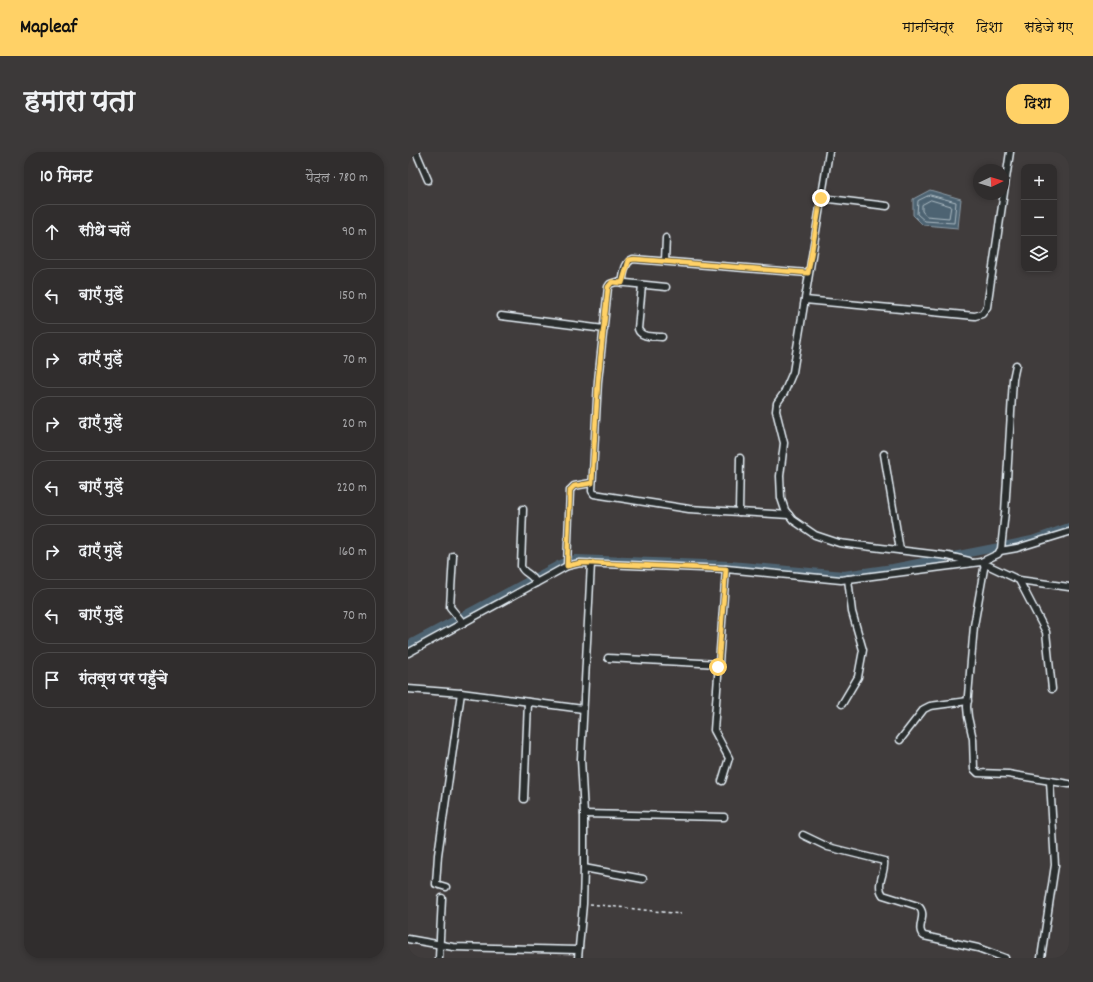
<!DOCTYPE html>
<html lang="hi">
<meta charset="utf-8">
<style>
body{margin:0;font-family:Dekko,"Playpen Sans Deva",sans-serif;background:#3c3939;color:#f1f3f6}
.controls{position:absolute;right:12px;top:12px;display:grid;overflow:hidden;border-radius:8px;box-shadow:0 2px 6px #0003}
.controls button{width:36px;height:36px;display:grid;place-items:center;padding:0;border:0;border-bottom:1px solid #4b4949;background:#302d2d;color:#f1f3f6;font:20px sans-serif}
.compass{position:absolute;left:565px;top:12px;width:36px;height:36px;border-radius:50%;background:#302d2d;box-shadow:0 2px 6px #0003;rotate:86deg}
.stop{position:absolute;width:12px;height:12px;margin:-9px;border:3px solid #ffd166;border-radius:50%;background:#fff}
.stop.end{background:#ffd166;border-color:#fff;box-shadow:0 1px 4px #0008}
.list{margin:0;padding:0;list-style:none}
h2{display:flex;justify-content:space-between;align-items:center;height:52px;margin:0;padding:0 16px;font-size:17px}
h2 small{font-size:13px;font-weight:400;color:#a8a8aa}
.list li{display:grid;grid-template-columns:26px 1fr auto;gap:12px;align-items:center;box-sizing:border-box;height:56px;margin:0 8px 8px;padding:0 8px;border:1px solid #4b4949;border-radius:16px}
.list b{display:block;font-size:15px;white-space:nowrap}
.list em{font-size:13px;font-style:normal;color:#a8a8aa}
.icon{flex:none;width:22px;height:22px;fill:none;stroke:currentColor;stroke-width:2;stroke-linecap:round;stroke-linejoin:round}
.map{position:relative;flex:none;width:661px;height:806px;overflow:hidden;border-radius:16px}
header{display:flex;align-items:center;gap:24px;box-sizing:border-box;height:56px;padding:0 20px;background:#ffd166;color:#111}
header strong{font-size:19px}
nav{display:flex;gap:22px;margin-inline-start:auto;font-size:14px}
.intro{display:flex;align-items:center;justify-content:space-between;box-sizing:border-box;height:96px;padding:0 24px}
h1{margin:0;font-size:28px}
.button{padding:10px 18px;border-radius:16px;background:#ffd166;color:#111;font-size:14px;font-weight:700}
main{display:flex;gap:24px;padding:0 24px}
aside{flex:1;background:#302d2d;border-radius:16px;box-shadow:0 2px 6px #0003}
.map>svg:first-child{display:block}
.water{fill:#4e6472;stroke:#8c9ca8}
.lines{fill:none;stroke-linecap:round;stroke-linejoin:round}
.shore{stroke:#aab9c2;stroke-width:1}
.canal{stroke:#4e6472;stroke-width:8}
.minor-casing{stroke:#e8f1f8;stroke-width:9}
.path{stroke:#e8f1f8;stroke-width:1.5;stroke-dasharray:3 3;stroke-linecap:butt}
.minor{stroke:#2a2d2e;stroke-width:6}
.route{stroke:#ffd166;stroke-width:5}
</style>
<header>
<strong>Mapleaf</strong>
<nav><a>मानचित्र</a><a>दिशा</a><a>सहेजे गए</a></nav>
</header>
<div class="intro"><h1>हमारा पता</h1><a class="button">दिशा</a></div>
<main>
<aside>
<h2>10 मिनट<small>पैदल · 780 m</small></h2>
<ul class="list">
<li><svg class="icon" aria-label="ahead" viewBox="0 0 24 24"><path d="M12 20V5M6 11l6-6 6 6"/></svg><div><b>सीधे चलें</b></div><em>90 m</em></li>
<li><svg class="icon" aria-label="left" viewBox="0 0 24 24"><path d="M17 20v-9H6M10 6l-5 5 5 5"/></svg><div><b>बाएँ मुड़ें</b></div><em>150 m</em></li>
<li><svg class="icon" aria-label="right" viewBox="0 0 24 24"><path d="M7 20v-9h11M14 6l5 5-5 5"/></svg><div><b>दाएँ मुड़ें</b></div><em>70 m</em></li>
<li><svg class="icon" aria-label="right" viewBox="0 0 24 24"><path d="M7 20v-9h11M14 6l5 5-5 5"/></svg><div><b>दाएँ मुड़ें</b></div><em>20 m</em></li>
<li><svg class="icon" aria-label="left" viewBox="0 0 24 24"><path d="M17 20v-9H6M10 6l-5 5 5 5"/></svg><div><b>बाएँ मुड़ें</b></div><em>220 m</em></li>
<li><svg class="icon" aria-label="right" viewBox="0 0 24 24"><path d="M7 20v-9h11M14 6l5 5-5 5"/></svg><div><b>दाएँ मुड़ें</b></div><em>160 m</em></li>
<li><svg class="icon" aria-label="left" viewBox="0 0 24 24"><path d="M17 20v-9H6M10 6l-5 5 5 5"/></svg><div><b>बाएँ मुड़ें</b></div><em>70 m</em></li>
<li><svg class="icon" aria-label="arrive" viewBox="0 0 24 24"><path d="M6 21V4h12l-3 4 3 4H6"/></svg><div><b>गंतव्य पर पहुँचे</b></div></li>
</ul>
</aside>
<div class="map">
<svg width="661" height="806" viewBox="0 0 661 806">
<rect width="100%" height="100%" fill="#403c3c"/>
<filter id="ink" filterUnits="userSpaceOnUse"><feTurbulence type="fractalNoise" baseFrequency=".025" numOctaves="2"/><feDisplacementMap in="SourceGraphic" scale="8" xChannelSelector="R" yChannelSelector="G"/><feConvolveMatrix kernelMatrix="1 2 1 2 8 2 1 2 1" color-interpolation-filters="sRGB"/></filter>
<g filter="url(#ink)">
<!-- water -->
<path class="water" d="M522,38l31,9 -3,29 -35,-3 -10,-10v-16z"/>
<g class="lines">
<!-- shore -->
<g class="shore">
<path d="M522,43l26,7 -2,21 -29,-2 -8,-7 1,-13z"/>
<path d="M523,48l20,6 -2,12 -23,-2 -4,-5v-6z"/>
</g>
<!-- canal -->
<path class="canal" d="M0,493l154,-82 13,-4 155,6 114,10 49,-7 101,-20 38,-8 37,-13"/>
<defs>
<g id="minor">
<path d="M8,0l12,28"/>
<path d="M421,0l-36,220 -9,21 -7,10 -1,8 8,32 -4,33 1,22 4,12 8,10 22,15 24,8 109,13 21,5"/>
<path d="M413,46l66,8"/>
<path d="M257,109l1,-23"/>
<path d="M214,131c2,-9 2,-21 11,-24l175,14"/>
<path d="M234,133l-4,44c3,9 16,7 24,8"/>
<path d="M258,135l-50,-5 -6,2 -2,3 -10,94 -6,110 2,3 95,15 100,6"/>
<path d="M397,148l170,16 7,-2 5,-7 23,-155"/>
<path d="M93,164l103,13"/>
<path d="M476,302l16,96"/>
<path d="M115,357l-2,57c2,8 11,7 15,17"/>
<path d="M331,360l1,-54"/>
<path d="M592,399l17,-3 52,-16"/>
<path d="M45,404l-3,51 13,16"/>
<path d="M573,410l17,-8 3,-5 4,-37 8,-133 3,-14"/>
<path d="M577,411l-11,63 -7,81 1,10 5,22 1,30 4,4 30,1 61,10"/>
<path d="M159,414l3,-76 4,-4 17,-3"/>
<path d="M611,428l27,52 6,57"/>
<path d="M0,501l159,-87 13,-3 146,6 115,11 140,-18 38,18 50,7"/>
<path d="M200,506l111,6"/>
<path d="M0,537l53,4 122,16"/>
<path d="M434,552l16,-27 5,-27 -11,-38 -4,-33"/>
<path d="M492,588l24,-31 6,-3 38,-5"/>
<path d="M314,629l7,-23 -15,-28 12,-161"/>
<path d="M116,647l4,-97"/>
<path d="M176,662l140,3"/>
<path d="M395,683l25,12 56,14c2,12 -9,23 -1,34l35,11c11,9 -4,22 6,30l54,12 27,10"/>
<path d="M176,716l59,11"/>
<path d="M38,735l-10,-3 2,-29 23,-162"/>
<path d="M0,787l45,8 125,3"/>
<path d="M31,806l3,-60"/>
<path d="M170,806l5,-54 1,-36v-54l-3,-55 10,-196"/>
<path d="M633,806l14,-93 -5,-84"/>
</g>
</defs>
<!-- minor casing -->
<use href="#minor" class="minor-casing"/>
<!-- path -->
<path class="path" d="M182,752l91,10"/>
<!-- minor -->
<use href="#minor" class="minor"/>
</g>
</g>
<g class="lines" filter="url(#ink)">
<!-- route -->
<path class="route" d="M310,515l8,-98 -135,-6h-11l-13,3 3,-76 4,-4 18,-3 6,-102 10,-94 4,-5 10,1 7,-23 5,-1 174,14 13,-75"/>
</g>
</svg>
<div class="controls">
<button>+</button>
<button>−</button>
<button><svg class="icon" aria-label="layers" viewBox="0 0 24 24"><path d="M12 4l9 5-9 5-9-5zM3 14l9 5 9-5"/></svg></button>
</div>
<svg class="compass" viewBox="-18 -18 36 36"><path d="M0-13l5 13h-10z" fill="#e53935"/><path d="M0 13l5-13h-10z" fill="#a8a8aa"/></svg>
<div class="stop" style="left:310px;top:515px"></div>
<div class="stop end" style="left:413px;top:46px"></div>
</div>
</main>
